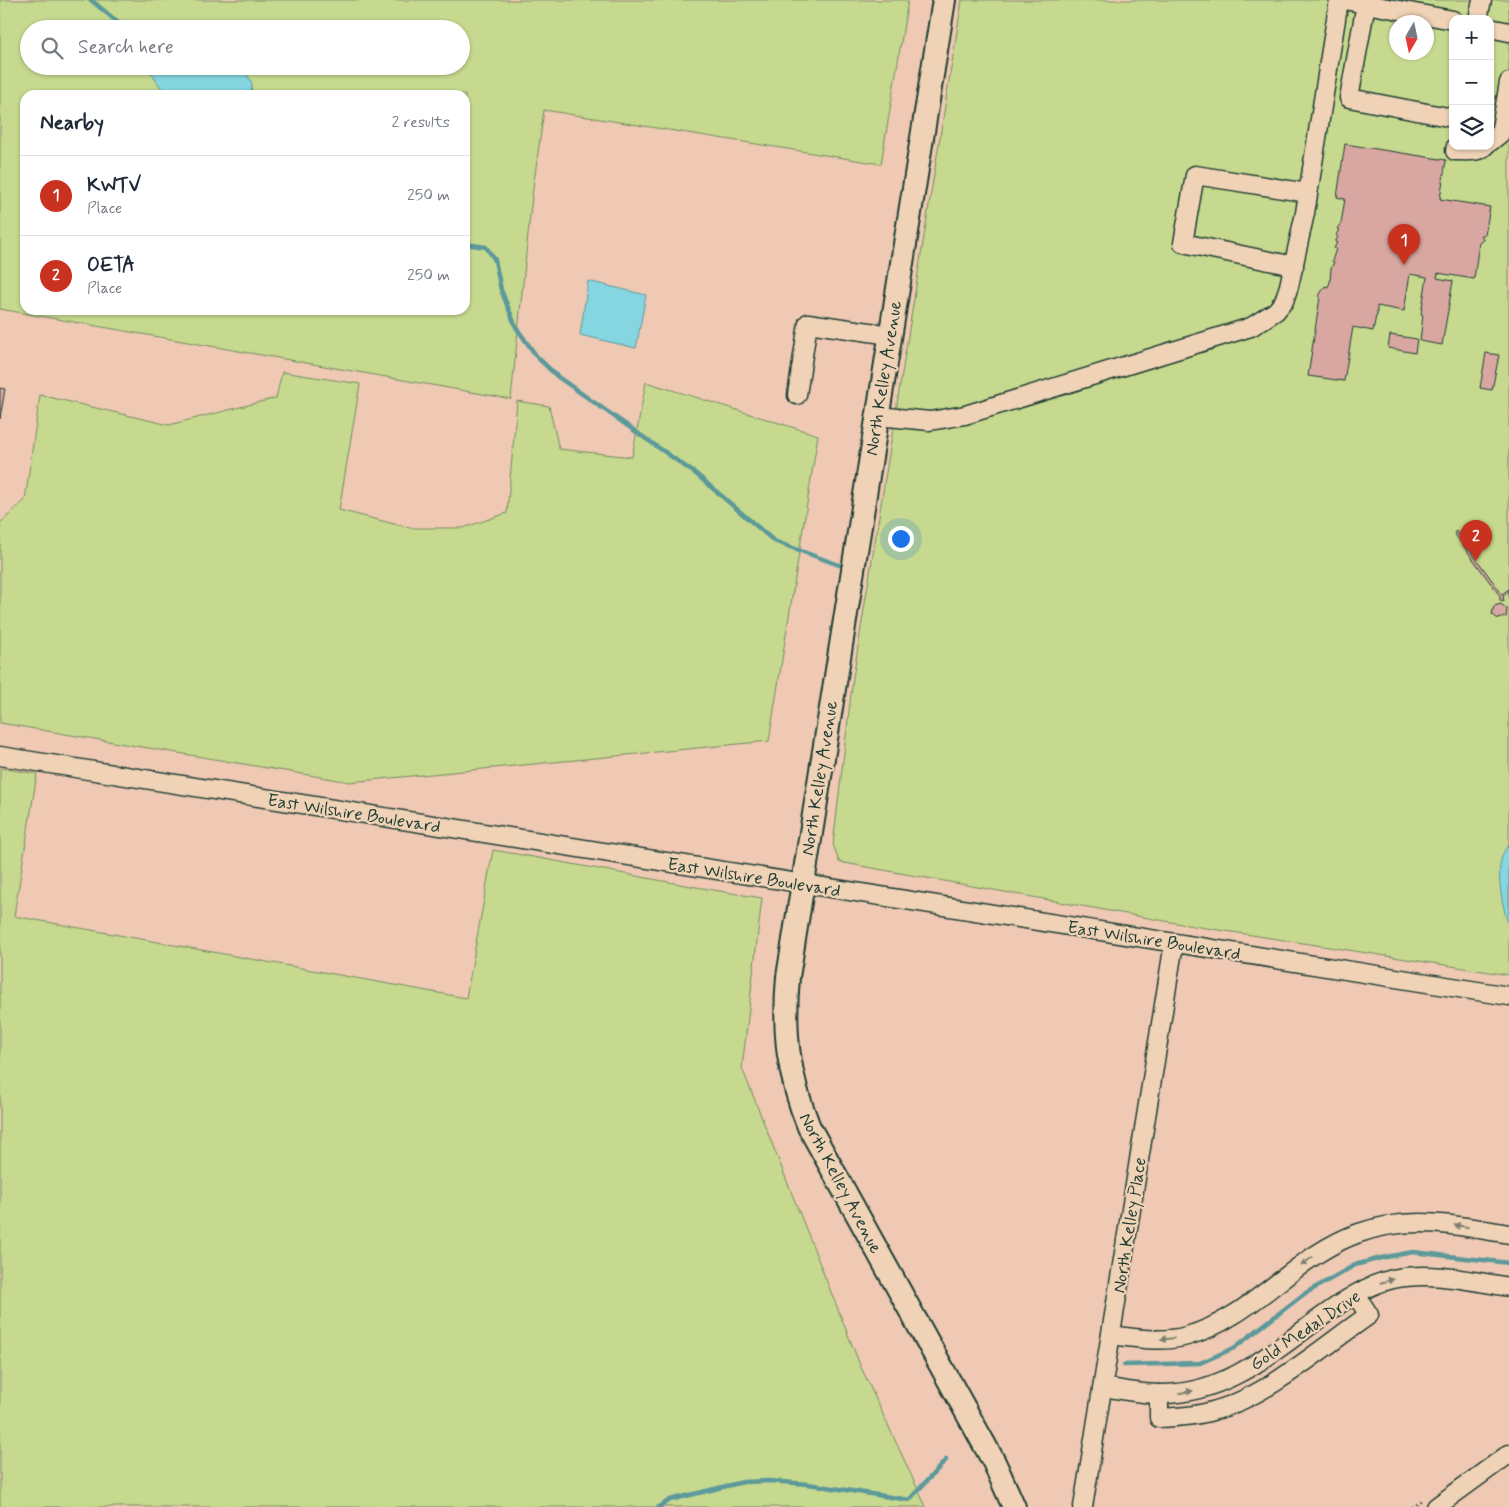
<!DOCTYPE html>
<meta charset="utf-8">
<style>
body{margin:0;font-family:Mynerve,sans-serif;background:#f6f6f7;color:#1f2937}
.controls{position:absolute;right:15px;top:15px;display:grid;overflow:hidden;border-radius:10px;box-shadow:0 1px 4px #0004}
.controls button{width:45px;height:45px;display:grid;place-items:center;padding:0;border:0;border-bottom:1px solid #e0e1e3;background:#fff;color:#1f2937;font:25px sans-serif}
.compass{position:absolute;left:1389px;top:15px;width:45px;height:45px;border-radius:50%;background:#fff;box-shadow:0 1px 4px #0004;rotate:189deg}
.you{position:absolute;left:900px;top:538px;width:18px;height:18px;margin:-12px;border:4px solid #fff;border-radius:50%;background:#1a73e8;box-shadow:0 0 0 8px #1a73e833}
.badge{display:grid;place-items:center;width:32px;height:32px;border-radius:50%;background:#c8321e;color:#fff;font-size:16px;font-weight:700}
.pin{position:absolute;translate:-50% -41px;filter:drop-shadow(0 1px 2px #0008)}
.pin::after{content:'';position:absolute;top:26px;width:18px;height:15px;background:inherit;clip-path:polygon(0 0,100% 0,50% 100%)}
.list{margin:0;padding:0;list-style:none}
h2{display:flex;justify-content:space-between;align-items:center;height:65px;margin:0;padding:0 20px;font-size:21px}
h2 small{font-size:16px;font-weight:400;color:#747a83}
.list li{display:grid;grid-template-columns:32px 1fr auto;gap:15px;align-items:center;box-sizing:border-box;height:80px;padding:0 20px;border-top:1px solid #e0e1e3}
.list b{display:block;font-size:19px;white-space:nowrap}
.list p{margin:0;font-size:16px;white-space:nowrap;color:#747a83}
.list em{font-size:16px;font-style:normal;color:#747a83}
.icon{flex:none;width:28px;height:28px;fill:none;stroke:currentColor;stroke-width:2;stroke-linecap:round;stroke-linejoin:round}
.map{position:relative;flex:none;width:1509px;height:1507px;overflow:hidden}
.search{position:absolute;background:#fff;box-shadow:0 1px 4px #0004;left:20px;top:20px;width:450px;height:55px;display:flex;align-items:center;gap:12px;box-sizing:border-box;padding:0 18px;border-radius:28px;color:#747a83;font-size:19px}
.panel{position:absolute;background:#fff;box-shadow:0 1px 4px #0004;left:20px;top:90px;width:450px;height:225px;border-radius:15px}
.map>svg:first-child{display:block}
.green{fill:#c6d98e;stroke:#728b61;fill-rule:evenodd}
.water{fill:#85d6e0;stroke:#5c999b}
.lines{fill:none;stroke-linecap:round;stroke-linejoin:round}
.stream{stroke:#5c999b;stroke-width:4.5}
.building{fill:#d9a7a1;stroke:#1f3d34}
.minor-casing{stroke:#1f3d34;stroke-width:21}
.major-casing{stroke:#1f3d34;stroke-width:26}
.path{stroke:#1f3d34;stroke-width:2.5;stroke-dasharray:1 4;stroke-linecap:butt}
.minor{stroke:#f0d3b6;stroke-width:18}
.major{stroke:#f0d3b6;stroke-width:22}
.oneway{fill:#7d806e}
.labels{text-anchor:middle;stroke-width:4.5;stroke-linejoin:round;paint-order:stroke}
.street-label{font-size:18px;fill:#1f3d34;stroke:#f0d3b6}
</style>
<div class="map">
<svg width="1509" height="1507" viewBox="0 0 1509 1507">
<rect width="100%" height="100%" fill="#efc9b3"/>
<filter id="ink" filterUnits="userSpaceOnUse"><feTurbulence type="fractalNoise" baseFrequency=".02" numOctaves="2"/><feDisplacementMap in="SourceGraphic" scale="10" xChannelSelector="R" yChannelSelector="G"/><feConvolveMatrix kernelMatrix="1 2 1 2 8 2 1 2 1" color-interpolation-filters="sRGB"/></filter>
<g filter="url(#ink)">
<!-- green -->
<g class="green">
<path d="M0,0h908l-27,164 -337,-54 -12,86 -21,203 -511,-90zM29,29h432v37h-432zM25,95h440v215h-440z"/>
<path d="M962,0h547v975l-322,-50 -348,-63 -6,-18 20,-166zM1453,19h37v127h-37zM1396,22h30v30h-30z"/>
<path d="M282,372l78,12 -21,126 71,18h53l44,-15 10,-112 32,5 10,43 73,8 14,-75 172,53 -49,306 -419,41 -350,-59v-200l25,-23 15,-105 129,30 107,-27z"/>
<path d="M0,768l37,6 -23,142 452,82 27,-148c90,15 179,34 269,48l-20,170 118,297 66,142h-926z"/>
</g>
<!-- water -->
<g class="water">
<path d="M242,66l10,17 -1,12h-23l-9,-3 -14,3h-39l-19,-28z"/>
<path d="M588,281l58,14 -10,53 -56,-13z"/>
<path d="M1509,845v83c-6,-21 -18,-66 0,-83z"/>
</g>
<g class="lines">
<!-- stream -->
<g class="stream">
<path d="M91,0l35,29"/>
<path d="M465,244l21,3 9,13 6,30 15,37 21,30 21,20 138,97 78,67 65,24"/>
<path d="M1124,1365l76,-2 34,-15 70,-54 51,-29 26,-7 32,-6 96,11"/>
<path d="M659,1507l11,-7 73,-18 27,-1 38,3 101,16 37,-40"/>
</g>
</g>
<!-- building -->
<g class="building">
<path d="M1345,144l101,16 -6,39 50,8 -5,28h-5l4,4 -5,4 -5,36 -36,-6 -1,5 16,3 -11,64 -22,-4 3,-26 -2,-1 6,-37 -17,-3 -6,37 -27,-5v10h-1l-3,15 -20,-4 -9,54 -36,-5 12,-79 -1,-1 6,-10 3,1 2,-5 1,-14 3,-6 -2,-1 4,-12 -2,-1 3,-5 -2,-1 3,-5 -2,-2 3,-5 -2,-1 4,-6 4,-24 -8,-2z"/>
<path d="M1390,335l27,4 -2,14 -27,-5z"/>
<path d="M1486,353l13,2 -7,35 -12,-2z"/>
<path d="M0,388l5,1 -5,30z"/>
<path d="M1456,531l46,63 7,-5v3l-6,4 1,5 -4,-1v-4l-46,-63z"/>
<path d="M1501,604l6,5 -1,8 -8,2 -6,-5 2,-8z"/>
</g>
<g class="lines">
<defs>
<g id="minor">
<path d="M1344,0l22,4 -17,94 104,20"/>
<path d="M1366,4l87,16"/>
<path d="M1478,19l4,-19"/>
<path d="M1490,28l19,4"/>
<path d="M1490,142l10,-8 9,-52"/>
<path d="M1456,146l-1,5c10,0 23,2 30,-5"/>
<path d="M1294,266l-111,-23 12,-68 113,18"/>
<path d="M797,395l11,-72 82,12"/>
<path d="M877,416l53,5 35,-6 286,-88 25,-16 8,-10 5,-15 16,-73 34,-213"/>
<path d="M0,756l1509,240"/>
<path d="M1111,1335c25,3 51,8 76,1 64,-17 108,-81 172,-103 50,-18 99,-8 150,1"/>
<path d="M1103,1387c18,3 38,7 56,7 64,1 112,-40 161,-76 22,-16 46,-33 73,-39 38,-8 78,2 116,8"/>
<path d="M1159,1394v24c19,-1 38,-2 57,-8 53,-15 108,-64 153,-95l-13,-20"/>
<path d="M1083,1507l91,-564"/>
<path d="M1436,1507l73,-53"/>
</g>
<path id="major" d="M944,0l-156,977c-5,56 0,98 21,150l185,335 20,45"/>
</defs>
<!-- minor casing -->
<use href="#minor" class="minor-casing"/>
<!-- major casing -->
<use href="#major" class="major-casing"/>
<!-- path -->
<path class="path" d="M1412,1507l9,-6"/>
<!-- minor -->
<use href="#minor" class="minor"/>
<!-- major -->
<use href="#major" class="major"/>
</g>
<!-- one-way arrows -->
<defs><path id="oneway-solid" d="M-6-.8H1V-3.2L6.5 0L1 3.2V.8H-6Z" transform="scale(1.25)"/></defs>
<g class="oneway">
<use href="#oneway-solid" transform="translate(1461 1226) rotate(-171)"/>
<use href="#oneway-solid" transform="translate(1307 1261) rotate(145)"/>
<use href="#oneway-solid" transform="translate(1387 1281) rotate(-15)"/>
<use href="#oneway-solid" transform="translate(1167 1339) rotate(175)"/>
<use href="#oneway-solid" transform="translate(1186 1392) rotate(-9)"/>
</g>
</g>
<g class="labels">
<!-- street labels -->
<g class="street-label">
<text transform="translate(883 378) rotate(-81)" y="6">North Kelley Avenue</text>
<text transform="translate(819 778) rotate(-81)" y="6">North Kelley Avenue</text>
<text transform="translate(354 813) rotate(9)" y="6">East Wilshire Boulevard</text>
<text transform="translate(754 877) rotate(9)" y="6">East Wilshire Boulevard</text>
<text transform="translate(1154 940) rotate(9)" y="6">East Wilshire Boulevard</text>
<text transform="translate(841 1183) rotate(62)" y="6">North Kelley Avenue</text>
<text transform="translate(1129 1225) rotate(-81)" y="6">North Kelley Place</text>
<text transform="translate(1305 1330) rotate(-34)" y="6">Gold Medal Drive</text>
</g>
</g>
</svg>
<div class="controls">
<button>+</button>
<button>−</button>
<button><svg class="icon" aria-label="layers" viewBox="0 0 24 24"><path d="M12 4l9 5-9 5-9-5zM3 14l9 5 9-5"/></svg></button>
</div>
<svg class="compass" viewBox="-18 -18 36 36"><path d="M0-13l5 13h-10z" fill="#e53935"/><path d="M0 13l5-13h-10z" fill="#747a83"/></svg>
<div class="you"></div>
<div class="pin badge" style="left:1404px;top:265px">1</div>
<div class="pin badge" style="left:1476px;top:561px">2</div>
<div class="search"><svg class="icon" aria-label="search" viewBox="0 0 24 24"><circle cx="10" cy="10" r="6"/><path d="M15 15l6 6"/></svg>Search here</div>
<section class="panel">
<h2>Nearby<small>2 results</small></h2>
<ul class="list">
<li><span class="badge">1</span><div><b>KWTV</b><p>Place</p></div><em>250 m</em></li>
<li><span class="badge">2</span><div><b>OETA</b><p>Place</p></div><em>250 m</em></li>
</ul>
</section>
</div>
